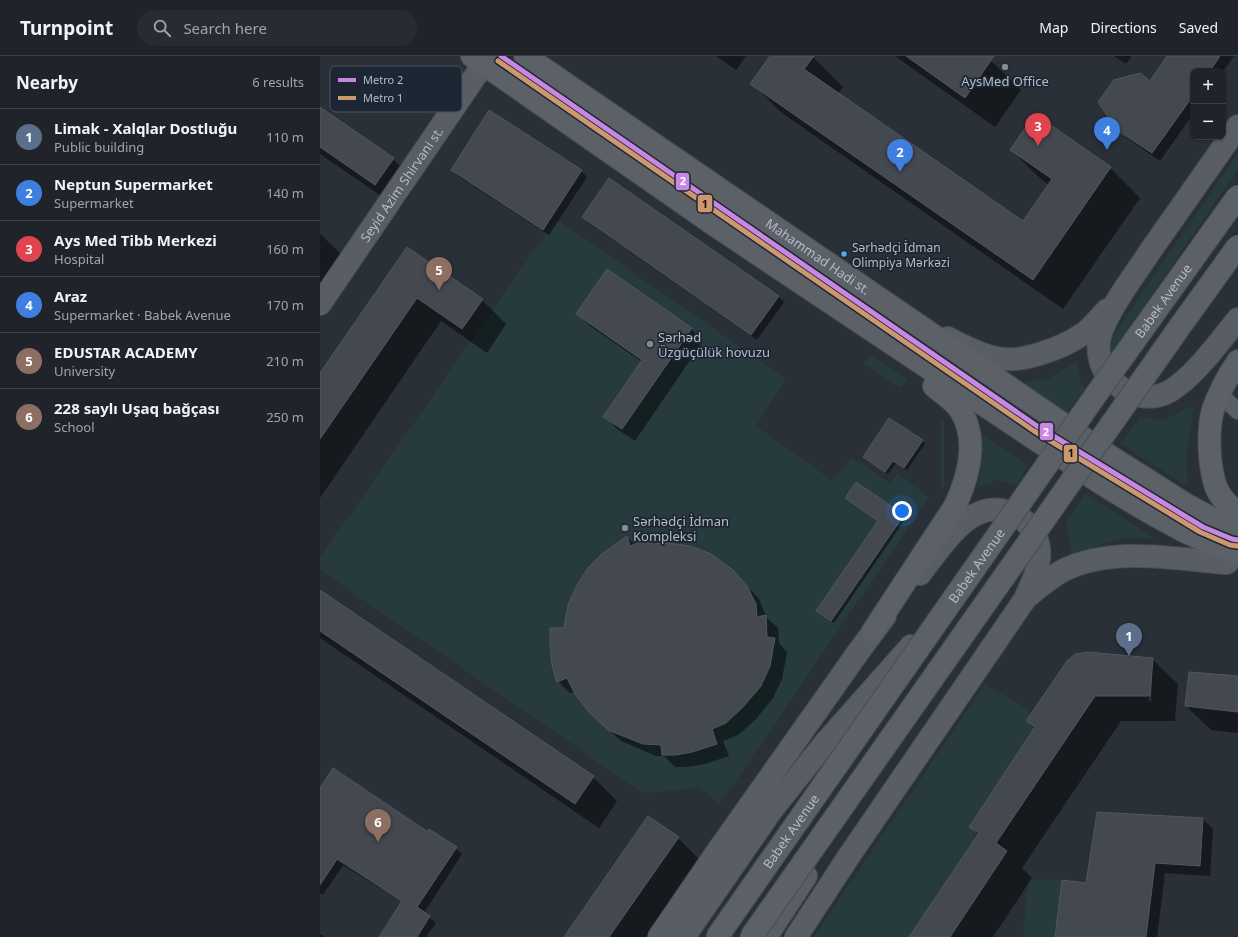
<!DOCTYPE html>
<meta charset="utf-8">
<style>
body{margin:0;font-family:"Noto Sans",sans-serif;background:#282c32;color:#f1f3f6}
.controls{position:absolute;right:12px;top:12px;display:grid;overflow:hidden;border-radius:8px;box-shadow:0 1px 3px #0004}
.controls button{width:36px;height:36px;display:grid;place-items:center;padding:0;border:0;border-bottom:1px solid #3d4147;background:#20242a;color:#f1f3f6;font:20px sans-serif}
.you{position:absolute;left:582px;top:455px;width:14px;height:14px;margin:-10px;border:3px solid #fff;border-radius:50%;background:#1a73e8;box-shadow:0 0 0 6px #1a73e833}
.badge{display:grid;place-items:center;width:26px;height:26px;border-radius:50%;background:#848b96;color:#fff;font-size:13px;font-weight:700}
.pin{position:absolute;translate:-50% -33px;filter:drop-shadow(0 1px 2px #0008)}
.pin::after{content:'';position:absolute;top:21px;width:14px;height:12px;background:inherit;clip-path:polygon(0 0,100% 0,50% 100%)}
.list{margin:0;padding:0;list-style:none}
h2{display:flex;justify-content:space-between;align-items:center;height:52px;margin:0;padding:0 16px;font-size:17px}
h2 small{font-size:13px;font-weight:400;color:#a2a4a8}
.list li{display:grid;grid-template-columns:26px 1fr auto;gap:12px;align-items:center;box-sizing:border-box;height:56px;padding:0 16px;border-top:1px solid #3d4147}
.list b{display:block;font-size:15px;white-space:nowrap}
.list p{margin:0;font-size:13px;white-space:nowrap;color:#a2a4a8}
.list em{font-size:13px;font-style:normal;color:#a2a4a8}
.icon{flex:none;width:22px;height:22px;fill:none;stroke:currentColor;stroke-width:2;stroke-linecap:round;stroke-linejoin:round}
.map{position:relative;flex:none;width:918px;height:881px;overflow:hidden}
header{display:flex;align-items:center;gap:24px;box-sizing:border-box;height:56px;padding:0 20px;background:#20242a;border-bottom:1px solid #3d4147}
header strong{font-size:19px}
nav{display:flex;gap:22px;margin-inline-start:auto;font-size:14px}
.search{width:280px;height:36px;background:#282c32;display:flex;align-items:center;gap:10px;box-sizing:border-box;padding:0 14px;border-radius:22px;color:#a2a4a8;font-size:15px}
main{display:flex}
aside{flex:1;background:#20242a}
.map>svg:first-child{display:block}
.green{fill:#273a3e}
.shadow{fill:#0007;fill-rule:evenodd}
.building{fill:#444950;stroke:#52575f}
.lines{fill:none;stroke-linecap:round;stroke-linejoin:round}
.minor-casing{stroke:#484c53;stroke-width:18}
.secondary-casing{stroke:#484c53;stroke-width:24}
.primary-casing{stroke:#484c55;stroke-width:24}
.minor{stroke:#5a5e66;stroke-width:16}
.secondary{stroke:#595d64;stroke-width:22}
.primary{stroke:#5c6168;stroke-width:22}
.primary-bridge-casing{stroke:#484c55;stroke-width:24;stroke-linecap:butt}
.primary-bridge{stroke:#5c6168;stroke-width:22}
.metro-1-casing{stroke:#1d2633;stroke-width:8}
.metro-2-casing{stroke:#1d2633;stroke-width:8}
.metro-1{stroke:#c787e3;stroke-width:5}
.metro-2{stroke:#cd976f;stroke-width:5}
.poi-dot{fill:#848b96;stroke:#1d2633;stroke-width:1.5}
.bus-dot{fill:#5aa8eb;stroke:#1d2633;stroke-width:1.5}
.labels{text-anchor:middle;stroke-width:3.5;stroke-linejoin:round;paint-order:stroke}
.bus-label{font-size:12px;fill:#b4bcc9;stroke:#1d2633;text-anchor:start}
.poi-label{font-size:13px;fill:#b4bcc9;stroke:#1d2633;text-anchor:start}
.street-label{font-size:13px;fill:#b4bcc9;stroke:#1d2633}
.key{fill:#1d2633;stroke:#4a5360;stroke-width:1}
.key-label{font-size:11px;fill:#b4bcc9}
.line-badge{stroke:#1d2633;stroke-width:1.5}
.badge-label{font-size:11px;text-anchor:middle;font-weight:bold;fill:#fff}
.pale-badge-label{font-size:11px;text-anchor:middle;font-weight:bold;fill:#111}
</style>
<header>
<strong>Turnpoint</strong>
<div class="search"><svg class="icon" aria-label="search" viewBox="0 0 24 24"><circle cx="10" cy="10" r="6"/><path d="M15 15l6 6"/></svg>Search here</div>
<nav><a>Map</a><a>Directions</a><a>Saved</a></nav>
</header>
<main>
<aside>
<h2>Nearby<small>6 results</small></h2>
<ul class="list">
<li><span class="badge" style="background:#5c6f8a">1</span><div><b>Limak - Xalqlar Dostluğu</b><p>Public building</p></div><em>110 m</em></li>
<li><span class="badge" style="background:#3f7fe0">2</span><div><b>Neptun Supermarket</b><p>Supermarket</p></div><em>140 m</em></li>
<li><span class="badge" style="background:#e0444e">3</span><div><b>Ays Med Tibb Merkezi</b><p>Hospital</p></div><em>160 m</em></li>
<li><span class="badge" style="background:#3f7fe0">4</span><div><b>Araz</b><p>Supermarket · Babek Avenue</p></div><em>170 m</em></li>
<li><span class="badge" style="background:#8d6e63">5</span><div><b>EDUSTAR ACADEMY</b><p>University</p></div><em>210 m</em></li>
<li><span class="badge" style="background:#8d6e63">6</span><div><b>228 saylı Uşaq bağçası</b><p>School</p></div><em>250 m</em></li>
</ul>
</aside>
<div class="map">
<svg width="918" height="881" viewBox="0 0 918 881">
<rect width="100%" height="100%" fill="#2a3038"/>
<!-- green -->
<g class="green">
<path d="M918,97v16l-127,185 -3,-11z"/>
<path d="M236,163l230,160 -30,47 77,55 18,-24 39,26 7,-9 32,23 -209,307 -21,-16 -56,5 -323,-223v-12z"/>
<path d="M550,299l37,24 -6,9 -37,-24z"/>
<path d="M757,305l3,22 5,6 -20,27 -51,-32 37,-6z"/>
<path d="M874,349l-8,49 2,33 -67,-43 19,-27 23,3z"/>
<path d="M621,365h3v67l-3,1z"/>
<path d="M656,375l52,35 -11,19 -20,-5 -21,8 4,-13 3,-21z"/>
<path d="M765,438l72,45 -38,-1 -47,17 -6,-33z"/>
<path d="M665,628l47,28 -6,9 9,6 -66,99 10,7 -70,104h-95z"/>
<path d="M708,823l34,1 -7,57h-32z"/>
</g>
<!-- shadow -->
<g class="shadow">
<path d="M396,0h30l-10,14z"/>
<path d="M451,0h41l31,31 -5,7 185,128 26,-37 -8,-6 -30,-29 99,18 30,30 -77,111 -281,-196 -30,-29z"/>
<path d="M575,0h90l6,5 30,29 -26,37z"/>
<path d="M794,0h18l-6,8z"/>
<path d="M849,0h65l-11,15h-30v43l-33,47 -33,-23 -9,-9z"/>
<path d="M0,53l73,50 24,24 -17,26 -80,-55z"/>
<path d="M132,114l129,1 6,6 -38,58 -91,-59z"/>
<path d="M263,161l195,79 6,6 -27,38 -168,-117z"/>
<path d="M0,178l27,26 -27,40z"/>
<path d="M87,192l75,52 24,24 -19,29 -46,-32 -121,177v-123z"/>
<path d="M258,258l113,15 12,12 -68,100 -18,-12 -12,-13 37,-54 -52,-36z"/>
<path d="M602,385l3,3 -18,26 -11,-7 -8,11 -21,-15z"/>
<path d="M583,460l3,2 -72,105 -14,-9 -3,-3 62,-90z"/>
<path d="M307,481l8,8 17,-6 5,6 75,25 27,29 8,19 11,10 1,15 8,9 -5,27 -9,19 -17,21 -18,16 -15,6 6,15 -24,8 -17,3h-13l-11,-11h-8l-35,-15 -19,-17 -27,-32 -5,1 -12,-12 7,-52z"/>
<path d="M0,535l273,186 24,24 -18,27 -279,-190z"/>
<path d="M832,603l26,25 -3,37h-54l-99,147 10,10 -39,59h-82l68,-102 -9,-9 65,-97 -8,-8zM830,624h2l-1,21h-2z"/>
<path d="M918,621v56l-27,-3 -25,-24z"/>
<path d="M0,734l108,43 28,15 6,6 -38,59 12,10 -10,14h-40l17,-35 -60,-37 -20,30 -3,-2z"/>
<path d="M778,757l105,6 10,10 -3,47 -45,-3 -8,64h-101l31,-53z"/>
<path d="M328,761l30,21 24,24 -52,75h-85z"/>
<path d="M0,878l5,3h-5z"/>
</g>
<!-- building -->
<g class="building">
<path d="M450,0h44l-10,13 219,152 29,-42 -42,-29 25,-36 76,53 -78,113 -283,-196z"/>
<path d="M586,0h88l-29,42z"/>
<path d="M847,0h53l-10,15h-17v25l-41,57 -35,-23 -19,-28 16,-22 26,-7 10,8z"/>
<path d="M0,51l74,51 -19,27 -55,-38z"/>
<path d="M169,54l93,60 -39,60 -92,-60z"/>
<path d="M289,122l170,118 -28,39 -169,-118z"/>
<path d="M87,191l76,52 -21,30 -45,-31 -97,141v-66z"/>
<path d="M287,213l85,59 -70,101 -19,-12 39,-57 -66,-46z"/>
<path d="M569,362l34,22 -19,28 -11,-7 -8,11 -22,-15z"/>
<path d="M536,426l48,33 -73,106 -15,-10 62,-90 -33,-23z"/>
<path d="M307,480l3,10 22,-8 1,6 15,-1 22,3 21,8 21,15 15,17 9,18 1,13 9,-2 1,22 8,1 -5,28 -9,20 -18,21 -17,16 -14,6 5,15 -25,8 -16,3h-14l-1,-10 -18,-1 -35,-14 -19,-18 -14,-18 -8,-16 -10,4 -5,-17 -2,-20v-17h14l4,-23 9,-20 11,-17 14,-14z"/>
<path d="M0,534l274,186 -19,28 -255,-173z"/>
<path d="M768,596l65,6 -3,38h-55l-99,147 11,8 -57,86h-41l70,-104 -10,-6 66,-100 -9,-6 41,-60 8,-7z"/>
<path d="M869,616l49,4v36l-53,-6z"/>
<path d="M13,712l95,64 1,-3 28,18 -40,60 13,9 -13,21h-38l23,-36 -65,-42 -17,26v-97z"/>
<path d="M777,756l106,6 -3,48 -45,-3 -9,74h-91l7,-57 24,3z"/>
<path d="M328,760l31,21 -70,100h-45z"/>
</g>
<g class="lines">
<defs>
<path id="minor" d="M899,338l19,17"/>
<g id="secondary">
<path d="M918,70c-29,42 -58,83 -87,124 -17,26 -37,51 -49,80 -6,14 -4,34 6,46 14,17 40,28 62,15 25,-15 49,-49 68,-72"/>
<path id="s1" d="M0,248l169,-248"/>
<path d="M628,282c15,8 31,16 48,20 25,6 66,-10 87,-24 9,-6 16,-16 24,-24"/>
<path d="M707,541c12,-10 24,-20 37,-27 49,-24 111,-11 163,-7"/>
<path d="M339,881l58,-85 142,-201 26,-35"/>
<path d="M364,881l87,-126 54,-68 86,-97"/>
<path d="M446,881l40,-61"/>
<path d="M476,881l53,-81 176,-257c5,-13 13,-26 14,-40 4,-33 -30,-59 -60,-46 -23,9 -44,42 -59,61"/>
</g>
<g id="primary">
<path d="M152,0l241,168 388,259c27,17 54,33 83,48 17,8 35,17 54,21"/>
<path id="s2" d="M205,0l586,401 74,47 28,15 25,9"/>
<path d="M918,305c-10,15 -19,31 -25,49 -6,21 -4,57 3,77 4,10 13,20 22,25"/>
<path d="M553,575l82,-125c13,-28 24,-65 6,-95 -6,-10 -18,-17 -27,-25"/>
</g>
</defs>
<!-- minor casing -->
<use href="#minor" class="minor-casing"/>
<!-- secondary casing -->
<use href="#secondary" class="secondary-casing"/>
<!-- primary casing -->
<use href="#primary" class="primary-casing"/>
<!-- minor -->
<use href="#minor" class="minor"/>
<!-- secondary -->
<use href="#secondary" class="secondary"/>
<!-- primary -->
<use href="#primary" class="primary"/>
<defs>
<g id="primary-bridge">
<path id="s3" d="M397,881l378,-541 143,-200"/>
<path d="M431,881l430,-612 57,-79"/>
</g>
</defs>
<!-- primary-bridge casing -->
<use href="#primary-bridge" class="primary-bridge-casing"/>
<!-- primary-bridge -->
<use href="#primary-bridge" class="primary-bridge"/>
<defs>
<path id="metro-1" d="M181,0l536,370 166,101 29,12 6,1"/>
<path id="metro-2" d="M178,5l536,370 166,101 30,13 7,1"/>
</defs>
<!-- metro-1 casing -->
<use href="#metro-1" class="metro-1-casing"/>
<!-- metro-2 casing -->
<use href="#metro-2" class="metro-2-casing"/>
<!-- metro-1 -->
<use href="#metro-1" class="metro-1"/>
<!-- metro-2 -->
<use href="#metro-2" class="metro-2"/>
</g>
<!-- markers -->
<g class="poi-dot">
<circle cx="685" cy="11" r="4"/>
<circle cx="330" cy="288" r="4"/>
<circle cx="305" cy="472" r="4"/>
</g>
<circle class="bus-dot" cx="524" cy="198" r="3.5"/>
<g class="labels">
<!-- bus labels -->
<g class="bus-label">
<text x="532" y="196">Sərhədçi İdman<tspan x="532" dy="15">Olimpiya Mərkəzi</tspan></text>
</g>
<!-- poi labels -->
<g class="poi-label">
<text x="685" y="30" text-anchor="middle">AysMed Office</text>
<text x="338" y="286">Sərhəd<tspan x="338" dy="15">Üzgüçülük hovuzu</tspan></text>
<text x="313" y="470">Sərhədçi İdman<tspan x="313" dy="15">Kompleksi</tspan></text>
</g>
<!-- street labels -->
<g class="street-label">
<text dy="5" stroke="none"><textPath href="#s1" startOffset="145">Seyid Azim Shirvani st.</textPath></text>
<text dy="5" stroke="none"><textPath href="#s2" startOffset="355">Mahammad Hadi st.</textPath></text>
<text dy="5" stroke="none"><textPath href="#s3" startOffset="777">Babek Avenue</textPath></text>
<text dy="5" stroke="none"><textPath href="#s3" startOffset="453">Babek Avenue</textPath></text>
<text dy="5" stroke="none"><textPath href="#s3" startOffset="129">Babek Avenue</textPath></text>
</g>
</g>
<!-- legend -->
<rect x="10" y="10" width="132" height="46" rx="6" class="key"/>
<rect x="18" y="22" width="18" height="4" fill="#c787e3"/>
<rect x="18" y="40" width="18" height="4" fill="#cd976f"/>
<g class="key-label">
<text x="43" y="28">Metro 2</text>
<text x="43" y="46">Metro 1</text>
</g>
<g class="line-badge">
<rect x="355" y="116" width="15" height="19" rx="4" fill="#c787e3"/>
<rect x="377" y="138" width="16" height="19" rx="4" fill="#cd976f"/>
<rect x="719" y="366" width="15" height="19" rx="4" fill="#c787e3"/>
<rect x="743" y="388" width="15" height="19" rx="4" fill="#cd976f"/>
</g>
<g class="badge-label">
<text x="363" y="129">2</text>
<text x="726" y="380">2</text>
</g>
<g class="pale-badge-label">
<text x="385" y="152">1</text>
<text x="751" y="401">1</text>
</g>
</svg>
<div class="controls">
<button>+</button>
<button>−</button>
</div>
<div class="you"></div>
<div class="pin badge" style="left:809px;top:600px;background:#5c6f8a">1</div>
<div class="pin badge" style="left:580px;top:116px;background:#3f7fe0">2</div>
<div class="pin badge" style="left:718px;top:90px;background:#e0444e">3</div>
<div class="pin badge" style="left:787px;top:94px;background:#3f7fe0">4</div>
<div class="pin badge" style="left:119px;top:234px;background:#8d6e63">5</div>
<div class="pin badge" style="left:58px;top:786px;background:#8d6e63">6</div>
</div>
</main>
